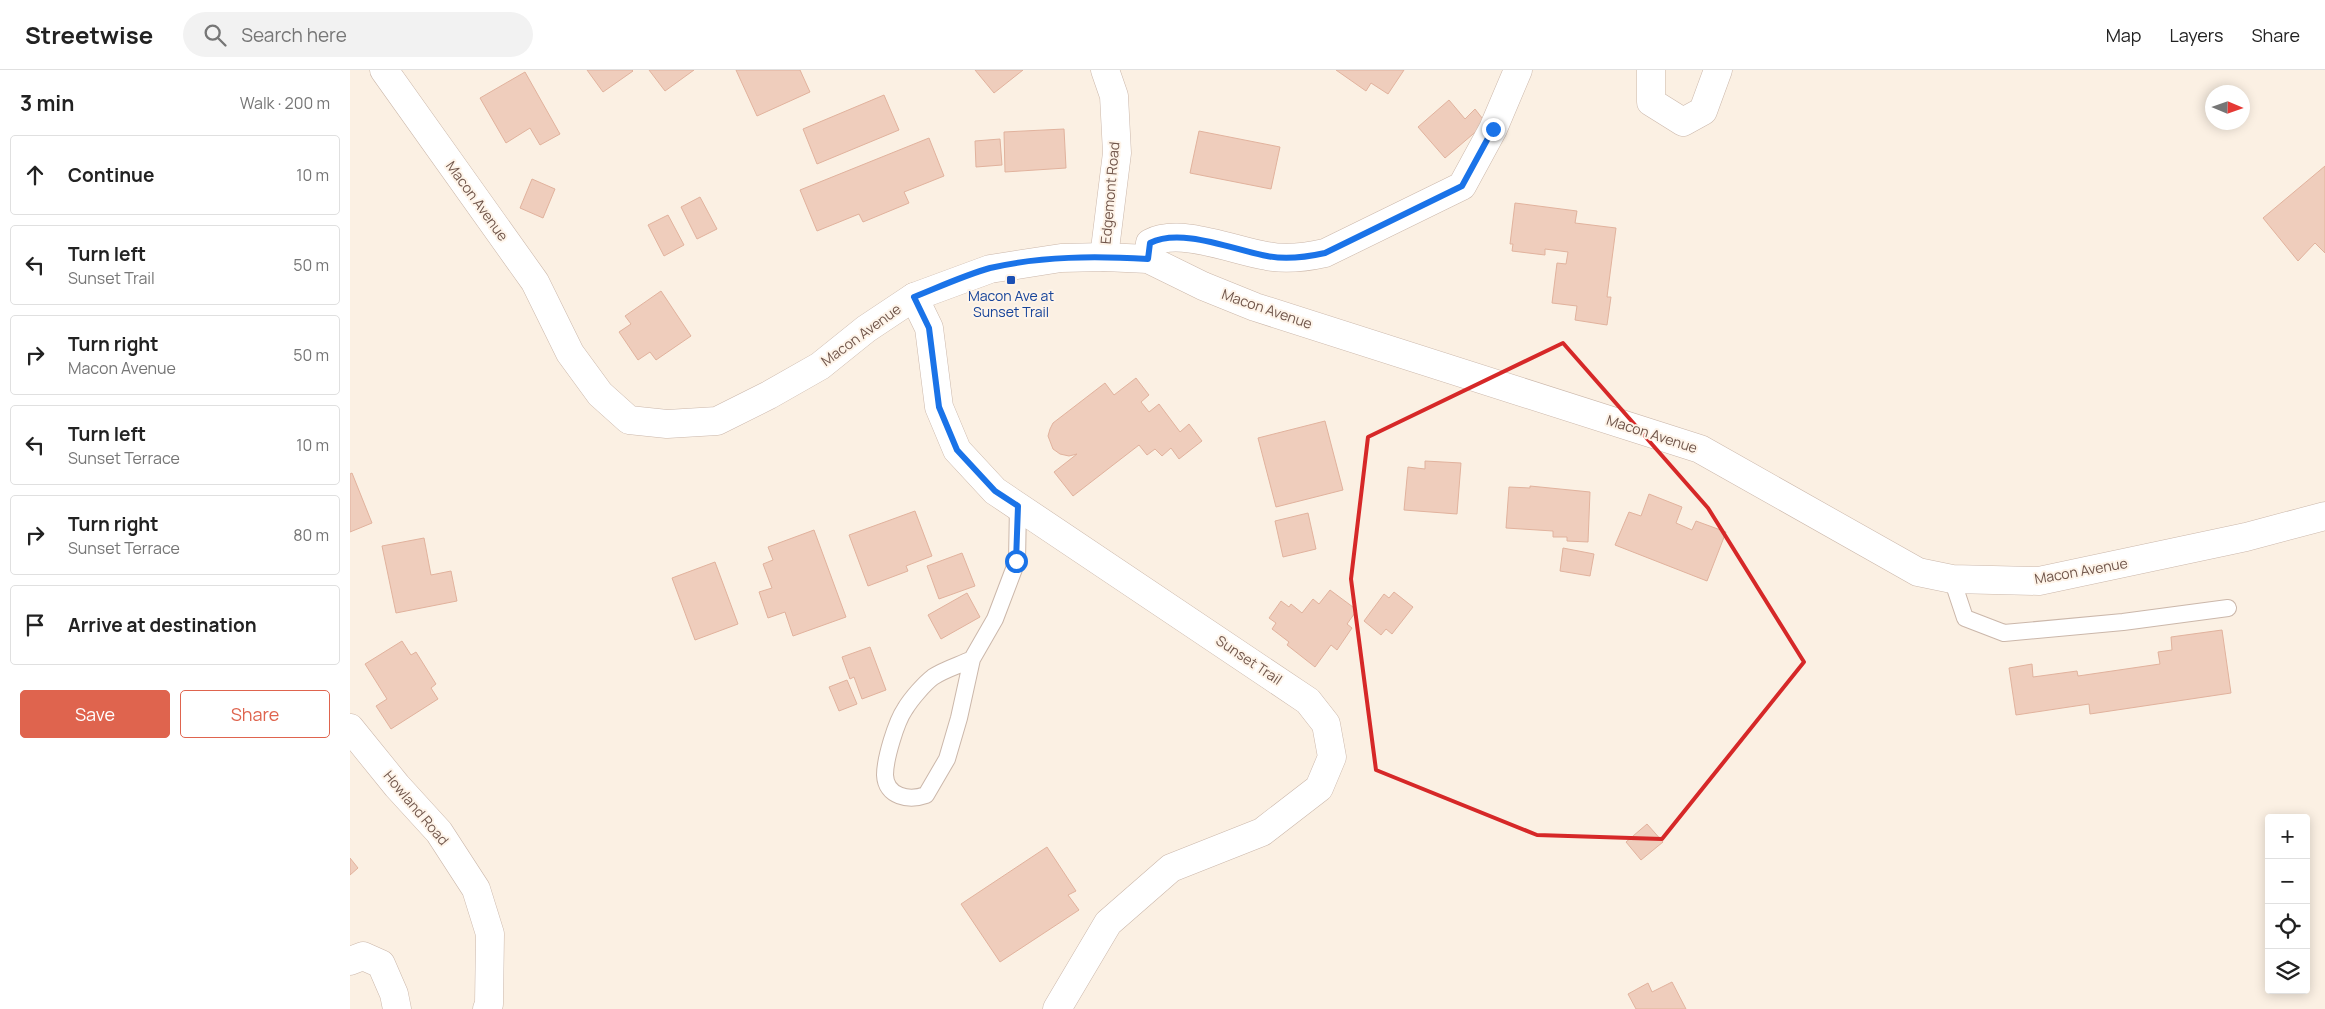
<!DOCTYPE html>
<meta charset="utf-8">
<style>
body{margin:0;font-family:Manrope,sans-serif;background:#f2f2f2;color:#222}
.controls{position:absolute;right:15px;bottom:15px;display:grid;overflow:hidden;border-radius:5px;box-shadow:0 2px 12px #0003}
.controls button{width:45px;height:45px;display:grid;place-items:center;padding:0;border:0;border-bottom:1px solid #e0e0e0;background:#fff;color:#222;font:25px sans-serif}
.compass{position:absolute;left:1855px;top:15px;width:45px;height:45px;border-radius:50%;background:#fff;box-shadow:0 2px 12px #0003;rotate:92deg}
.stop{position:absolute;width:15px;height:15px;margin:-11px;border:4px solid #1a73e8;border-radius:50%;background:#fff}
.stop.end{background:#1a73e8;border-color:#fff;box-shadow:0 1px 5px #0008}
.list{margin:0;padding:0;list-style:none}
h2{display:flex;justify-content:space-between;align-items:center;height:65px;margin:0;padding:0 20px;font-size:21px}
h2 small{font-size:16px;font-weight:400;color:#767676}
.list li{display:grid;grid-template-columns:32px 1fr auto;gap:15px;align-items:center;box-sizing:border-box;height:80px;margin:0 10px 10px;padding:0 10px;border:1px solid #e0e0e0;border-radius:5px}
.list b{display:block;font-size:19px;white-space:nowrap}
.list p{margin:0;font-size:16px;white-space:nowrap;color:#767676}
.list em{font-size:16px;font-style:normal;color:#767676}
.actions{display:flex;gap:10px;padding:15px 20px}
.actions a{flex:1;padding:11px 0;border:1px solid #df644e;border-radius:5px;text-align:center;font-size:18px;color:#df644e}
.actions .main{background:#df644e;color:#fff}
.icon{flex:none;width:28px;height:28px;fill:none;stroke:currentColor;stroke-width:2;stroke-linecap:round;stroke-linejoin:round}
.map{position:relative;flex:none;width:1975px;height:939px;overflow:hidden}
header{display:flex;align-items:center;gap:30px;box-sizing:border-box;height:70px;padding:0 25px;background:#fff;border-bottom:1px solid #e0e0e0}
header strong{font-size:24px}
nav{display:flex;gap:28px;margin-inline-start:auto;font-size:18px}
.search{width:350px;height:45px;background:#f2f2f2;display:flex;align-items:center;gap:12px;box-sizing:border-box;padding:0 18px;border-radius:28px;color:#767676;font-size:19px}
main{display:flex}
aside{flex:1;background:#fff}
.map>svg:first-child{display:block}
.building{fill:#efcdbc;stroke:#e1b29d}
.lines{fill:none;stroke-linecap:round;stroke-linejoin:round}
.lane-casing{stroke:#cbb7aa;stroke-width:18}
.street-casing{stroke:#cbb7aa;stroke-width:29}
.lane{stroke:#fff;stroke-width:16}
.street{stroke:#fff;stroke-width:28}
.route{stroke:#1a73e8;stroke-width:6}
.marked{fill:none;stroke:#d62828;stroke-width:4;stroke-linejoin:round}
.transit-dot{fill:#1a4fb4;stroke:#fef4e9;stroke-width:2}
.labels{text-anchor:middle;stroke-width:4;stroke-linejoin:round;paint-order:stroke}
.street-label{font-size:14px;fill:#71564b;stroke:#fef4e9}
.transit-label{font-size:14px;fill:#164399;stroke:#fef4e9}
</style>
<header>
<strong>Streetwise</strong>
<div class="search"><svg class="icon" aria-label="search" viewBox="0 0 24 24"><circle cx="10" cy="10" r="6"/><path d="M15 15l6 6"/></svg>Search here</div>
<nav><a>Map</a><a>Layers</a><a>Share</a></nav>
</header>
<main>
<aside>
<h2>3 min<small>Walk · 200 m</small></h2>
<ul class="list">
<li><svg class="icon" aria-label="ahead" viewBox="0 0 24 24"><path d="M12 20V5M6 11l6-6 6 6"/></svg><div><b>Continue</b></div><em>10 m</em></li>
<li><svg class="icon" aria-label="left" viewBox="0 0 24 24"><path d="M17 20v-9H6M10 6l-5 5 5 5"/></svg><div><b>Turn left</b><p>Sunset Trail</p></div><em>50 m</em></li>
<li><svg class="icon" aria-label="right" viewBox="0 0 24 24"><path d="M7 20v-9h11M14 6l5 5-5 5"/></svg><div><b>Turn right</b><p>Macon Avenue</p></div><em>50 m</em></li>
<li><svg class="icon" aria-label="left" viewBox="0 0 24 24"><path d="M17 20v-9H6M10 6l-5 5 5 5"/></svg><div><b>Turn left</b><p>Sunset Terrace</p></div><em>10 m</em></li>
<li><svg class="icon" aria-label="right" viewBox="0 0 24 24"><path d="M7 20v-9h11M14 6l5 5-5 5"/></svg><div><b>Turn right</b><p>Sunset Terrace</p></div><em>80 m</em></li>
<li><svg class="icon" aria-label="arrive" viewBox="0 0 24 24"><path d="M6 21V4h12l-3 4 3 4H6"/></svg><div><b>Arrive at destination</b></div></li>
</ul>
<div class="actions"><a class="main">Save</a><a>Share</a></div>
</aside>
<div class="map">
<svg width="1975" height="939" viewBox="0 0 1975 939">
<rect width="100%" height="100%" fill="#fbf0e3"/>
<!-- building -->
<g class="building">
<path d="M237,0h45l1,1 -30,21z"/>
<path d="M299,0h45l-29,21z"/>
<path d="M386,0h64l10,22 -53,24z"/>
<path d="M625,0h48l-29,23z"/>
<path d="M986,0h68l-16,24 -17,-11 -5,8z"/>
<path d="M175,2l35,62 -20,11 -10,-17 -24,15 -26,-45z"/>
<path d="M534,25l15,35 -82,34 -14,-35z"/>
<path d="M1099,30l16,19 10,-10 11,14 -41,35 -27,-31z"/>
<path d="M714,59l2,39 -61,4 -1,-40z"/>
<path d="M849,61l81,16 -9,42 -81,-16z"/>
<path d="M579,68l15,38 -40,16 5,11 -46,19 -4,-8 -42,17 -17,-41z"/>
<path d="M650,69l2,26 -26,2 -1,-26z"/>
<path d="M1975,96v87l-10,-10 -17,18 -35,-43z"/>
<path d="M182,109l23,10 -12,29 -23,-10z"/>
<path d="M350,127l17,32 -20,10 -16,-32z"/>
<path d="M1165,133l62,8 -2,12 41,5 -9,69h4l-4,28 -32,-5 2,-14 -25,-3 5,-40 9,1 2,-12 -23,-3v6l-33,-4 1,-7h-3z"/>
<path d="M318,145l16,30 -20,11 -16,-31z"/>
<path d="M311,221l30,45 -35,24 -6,-8 -12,8 -19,-28 12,-8 -6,-8z"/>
<path d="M786,308l13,17 -8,7 8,10 10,-8 21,28 9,-8 13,17 -23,18 -8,-11 -9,8 -7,-7 -8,6 -8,-10 -66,51 -19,-24 23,-18 -8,2 -9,-2 -7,-5 -5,-13 2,-7 3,-6 52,-40 9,12z"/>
<path d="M975,351l18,69 -67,17 -18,-69z"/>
<path d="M1075,391l36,2 -4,51 -53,-4 4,-43 17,2z"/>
<path d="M2,403l20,50 -22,9v-58z"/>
<path d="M1180,416l60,6 -2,50 -21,-1v-4h-14v-6l-47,-3 3,-41 21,1z"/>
<path d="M1299,424l33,13 -6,16 16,7 4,-9 30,11 -19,49 -92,-36 14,-33 12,4z"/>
<path d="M565,441l17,45 -26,10 2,5 -40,15 -19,-51z"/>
<path d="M958,443l8,36 -33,8 -8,-36z"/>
<path d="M464,460l32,87 -53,19 -8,-24 -17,6 -9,-26 13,-4 -9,-24 10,-4 -5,-13z"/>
<path d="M74,468l7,37 20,-4 6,30 -61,12 -14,-67z"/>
<path d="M1213,478l31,6 -4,22 -30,-5z"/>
<path d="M612,483l13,33 -36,13 -12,-33z"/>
<path d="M365,492l23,62 -43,16 -23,-62z"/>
<path d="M980,520l27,20 -10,14 5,4 -15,22 -6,-5 -16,22 -28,-22 2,-3 -17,-13 4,-6 -7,-5 12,-17 8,6 2,-3 11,9 11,-14 6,5z"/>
<path d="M1044,522l19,15 -21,27 -6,-5 -5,6 -17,-14 20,-27 5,4z"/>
<path d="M617,523l13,24 -39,22 -13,-24z"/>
<path d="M1872,560l9,63 -141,21 -1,-10 -73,11 -7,-47 23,-4 1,13 44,-6 1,5 82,-12 -2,-12 14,-2 -1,-13z"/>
<path d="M52,571l9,14 5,-3 20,32 -5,4 7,11 -47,30 -15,-23 11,-7 -22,-35z"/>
<path d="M520,577l16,43 -24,9 -8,-22 -4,2 -8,-22z"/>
<path d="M497,610l10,24 -18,7 -10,-24z"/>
<path d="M1297,754l16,18 -22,18 -15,-18z"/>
<path d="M697,777l29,44 -8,4 11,15 -79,52 -39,-58z"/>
<path d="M0,788l8,10 -8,7z"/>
<path d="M1322,912l14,27h-50l-8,-15 20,-11 4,9z"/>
</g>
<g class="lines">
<defs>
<g id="lane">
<path d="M1602,509l13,39 39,15 119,-11 105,-14"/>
<path d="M622,589c-12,6 -27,10 -39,18 -9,7 -22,22 -28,32 -9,13 -20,50 -20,66 1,22 24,26 41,20l21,-36 12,-41 13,-59 23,-40 22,-58 1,-55"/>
</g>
<g id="street">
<path d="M34,0l151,212 35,71 30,41 29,26 38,4 50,-3 52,-26 51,-29 46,-37 48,-32 76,-28 71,-11 43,-1 44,2 55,27 52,21 445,142 218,123 34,7 87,2 207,-44 79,-21"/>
<path d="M1301,0v32l32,20 20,-11 15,-41"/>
<path d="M754,187l13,-104 -3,-57 -9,-26"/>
<path d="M798,189l2,-16c30,-16 85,8 117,13 19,4 40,1 58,-3l137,-67 31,-57 25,-59"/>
<path d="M564,227l15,31 10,79 18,43 38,41 313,210 18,23 6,33 -13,31 -57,44 -91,36 -63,55 -51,86"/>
<path d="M0,658l47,58 42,46 37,57 14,45 -1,70 -2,5"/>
<path d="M0,891l13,-5 18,8 13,30 3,15"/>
</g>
</defs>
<!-- lane casing -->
<use href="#lane" class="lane-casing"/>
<!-- street casing -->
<use href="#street" class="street-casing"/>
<!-- lane -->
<use href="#lane" class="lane"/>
<!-- street -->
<use href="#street" class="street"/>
</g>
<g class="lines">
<!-- route -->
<path class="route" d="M666,491l2,-55 -23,-15 -38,-41 -18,-43 -10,-79 -15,-31c25,-10 51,-22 76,-29 52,-12 105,-12 158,-9l2,-16c31,-16 84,7 117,13 19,4 40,1 58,-3l137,-67 31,-57"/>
</g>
<!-- marked area -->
<path class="marked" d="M1213,273l145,165 96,154 -142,177 -125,-4 -161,-65 -25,-191 17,-142z"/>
<!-- markers -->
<rect class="transit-dot" x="656" y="205" width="10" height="10" rx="2.5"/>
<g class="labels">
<!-- street labels -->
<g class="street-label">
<text transform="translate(760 123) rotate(-85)" y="5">Edgemont Road</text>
<text transform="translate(127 131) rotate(54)" y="5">Macon Avenue</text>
<text transform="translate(917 239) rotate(19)" y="5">Macon Avenue</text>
<text transform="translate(511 265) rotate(-36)" y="5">Macon Avenue</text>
<text transform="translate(1302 364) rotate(18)" y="5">Macon Avenue</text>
<text transform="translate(1731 501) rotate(-10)" y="5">Macon Avenue</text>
<text transform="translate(899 590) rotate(34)" y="5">Sunset Trail</text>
<text transform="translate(66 738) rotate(50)" y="5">Howland Road</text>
</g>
<!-- transit labels -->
<g class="transit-label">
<text x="661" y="231">Macon Ave at<tspan x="661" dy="16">Sunset Trail</tspan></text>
</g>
</g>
</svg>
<div class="controls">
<button>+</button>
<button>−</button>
<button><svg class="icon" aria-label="locate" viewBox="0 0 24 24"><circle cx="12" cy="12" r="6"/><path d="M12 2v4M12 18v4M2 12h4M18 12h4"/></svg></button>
<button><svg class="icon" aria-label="layers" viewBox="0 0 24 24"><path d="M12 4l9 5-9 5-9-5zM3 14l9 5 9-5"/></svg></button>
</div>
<svg class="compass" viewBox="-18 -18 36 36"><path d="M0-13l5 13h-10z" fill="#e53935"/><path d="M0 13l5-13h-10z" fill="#767676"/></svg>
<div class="stop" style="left:666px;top:491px"></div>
<div class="stop end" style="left:1143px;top:59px"></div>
</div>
</main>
